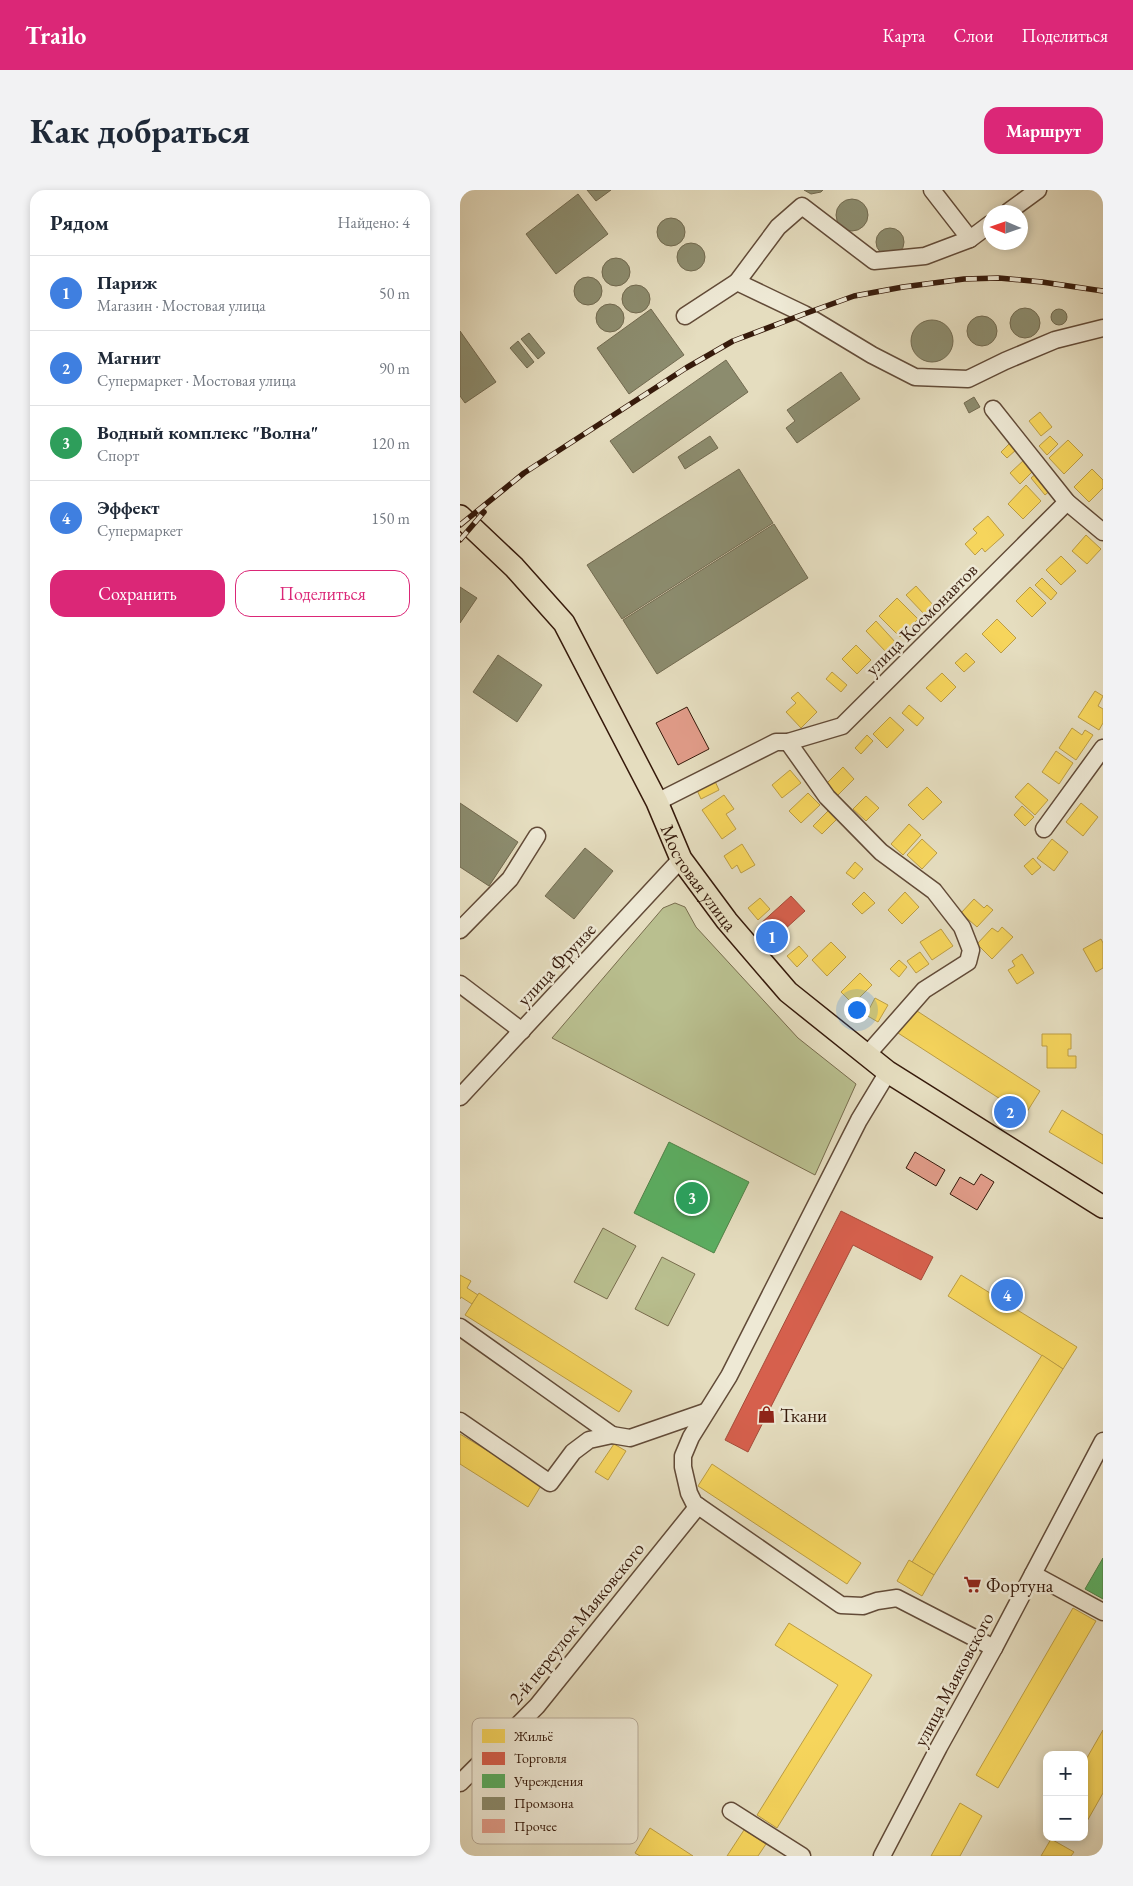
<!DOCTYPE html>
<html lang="ru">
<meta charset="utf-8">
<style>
body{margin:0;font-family:"EB Garamond",serif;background:#f2f2f3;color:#1f2937}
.controls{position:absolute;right:15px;bottom:15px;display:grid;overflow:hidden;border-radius:10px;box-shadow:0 2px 8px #0003}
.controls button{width:45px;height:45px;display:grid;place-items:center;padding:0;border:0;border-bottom:1px solid #e0e1e3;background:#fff;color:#1f2937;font:25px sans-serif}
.compass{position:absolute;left:523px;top:15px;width:45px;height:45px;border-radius:50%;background:#fff;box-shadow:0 2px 8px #0003;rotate:272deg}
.you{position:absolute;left:396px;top:819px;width:18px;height:18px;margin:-12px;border:4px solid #fff;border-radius:50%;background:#1a73e8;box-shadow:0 0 0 8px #1a73e833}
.badge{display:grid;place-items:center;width:32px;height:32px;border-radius:50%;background:#db2777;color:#fff;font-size:16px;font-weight:700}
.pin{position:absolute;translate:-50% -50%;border:2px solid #fff;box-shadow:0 1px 5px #0006}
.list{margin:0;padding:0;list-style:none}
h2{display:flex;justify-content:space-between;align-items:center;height:65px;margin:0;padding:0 20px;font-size:21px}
h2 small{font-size:16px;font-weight:400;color:#747a83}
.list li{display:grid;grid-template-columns:32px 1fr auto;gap:15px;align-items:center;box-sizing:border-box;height:75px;padding:0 20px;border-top:1px solid #e0e1e3}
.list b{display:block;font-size:19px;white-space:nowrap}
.list p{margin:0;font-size:16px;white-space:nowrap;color:#747a83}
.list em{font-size:16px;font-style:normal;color:#747a83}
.actions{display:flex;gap:10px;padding:15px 20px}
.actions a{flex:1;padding:11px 0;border:1px solid #db2777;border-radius:15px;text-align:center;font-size:18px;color:#db2777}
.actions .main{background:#db2777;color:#fff}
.map{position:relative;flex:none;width:643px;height:1666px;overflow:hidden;border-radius:15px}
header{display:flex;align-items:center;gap:30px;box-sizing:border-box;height:70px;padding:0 25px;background:#db2777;color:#fff}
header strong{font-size:24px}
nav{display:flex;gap:28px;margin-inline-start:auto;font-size:18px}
.intro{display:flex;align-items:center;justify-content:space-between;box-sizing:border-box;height:120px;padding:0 30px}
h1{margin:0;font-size:35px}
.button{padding:12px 22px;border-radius:15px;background:#db2777;color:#fff;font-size:18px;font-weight:700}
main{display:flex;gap:30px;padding:0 30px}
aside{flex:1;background:#fff;border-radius:15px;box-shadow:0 2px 8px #0003}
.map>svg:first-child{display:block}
.green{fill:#b9bf8f;stroke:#786c4d}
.homes{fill:#f6d55c;stroke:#bc9d44}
.shops{fill:#d6604d;stroke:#a64b39}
.public{fill:#5aae61;stroke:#4f8247}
.industry{fill:#8c8c6e;stroke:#726a50}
.building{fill:#e19c89;stroke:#361a0b}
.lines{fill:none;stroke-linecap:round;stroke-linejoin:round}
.minor-casing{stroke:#624b38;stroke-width:19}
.major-casing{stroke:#361a0b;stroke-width:24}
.minor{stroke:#eee9d5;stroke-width:16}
.major{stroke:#e5ddbf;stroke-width:21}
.rail-casing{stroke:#361a0b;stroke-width:5.5}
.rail{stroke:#eee9d5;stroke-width:4;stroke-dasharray:11;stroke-linecap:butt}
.labels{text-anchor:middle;stroke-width:5;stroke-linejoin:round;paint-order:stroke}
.street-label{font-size:19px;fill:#361a0b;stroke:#eee9d5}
.poi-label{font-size:19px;fill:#361a0b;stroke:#eee9d5;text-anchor:start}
.key{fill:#eee9d5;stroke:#b7ab98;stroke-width:1}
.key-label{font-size:14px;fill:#361a0b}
</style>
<header>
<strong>Trailo</strong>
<nav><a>Карта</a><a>Слои</a><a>Поделиться</a></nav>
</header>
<div class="intro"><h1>Как добраться</h1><a class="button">Маршрут</a></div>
<main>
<aside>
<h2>Рядом<small>Найдено: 4</small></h2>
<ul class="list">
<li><span class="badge" style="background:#3f7fe0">1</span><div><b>Париж</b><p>Магазин · Мостовая улица</p></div><em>50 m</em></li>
<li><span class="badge" style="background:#3f7fe0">2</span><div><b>Магнит</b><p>Супермаркет · Мостовая улица</p></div><em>90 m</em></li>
<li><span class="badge" style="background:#2e9e5b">3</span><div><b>Водный комплекс &quot;Волна&quot;</b><p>Спорт</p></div><em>120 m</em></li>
<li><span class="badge" style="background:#3f7fe0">4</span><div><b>Эффект</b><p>Супермаркет</p></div><em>150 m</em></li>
</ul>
<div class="actions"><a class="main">Сохранить</a><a>Поделиться</a></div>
</aside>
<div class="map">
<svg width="643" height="1666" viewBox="0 0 643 1666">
<rect width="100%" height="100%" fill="#e5ddbf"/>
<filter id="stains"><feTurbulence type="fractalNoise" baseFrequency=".004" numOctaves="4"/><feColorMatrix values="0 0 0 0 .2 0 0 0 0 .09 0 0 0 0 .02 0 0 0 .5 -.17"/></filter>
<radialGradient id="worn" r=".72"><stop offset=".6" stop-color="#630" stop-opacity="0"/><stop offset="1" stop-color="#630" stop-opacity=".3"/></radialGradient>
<!-- green -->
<g class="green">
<path d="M215,713l10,4 11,20 102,111 58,46 -41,91 -263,-137 111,-130z"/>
<path d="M143,1038l33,18 -29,53 -33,-17z"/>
<path d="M202,1067l33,17 -27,52 -33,-17z"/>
</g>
<!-- homes -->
<g class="homes">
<path d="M580,222l12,15 -11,9 -12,-15z"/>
<path d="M590,246l8,8 -11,11 -8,-9z"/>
<path d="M608,250l15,15 -19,19 -15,-16z"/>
<path d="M551,252l6,7 -10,9 -6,-6z"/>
<path d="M565,269l10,10 -15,15 -10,-11z"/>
<path d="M632,279l11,11v8l-14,14 -15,-15z"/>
<path d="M578,282l14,17 -7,6 -14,-17z"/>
<path d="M566,295l15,16 -18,18 -15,-15z"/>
<path d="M528,326l16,19 -19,17 -3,-4 -7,7 -10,-11 12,-11 -4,-4z"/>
<path d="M626,345l15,14 -14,15 -15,-13z"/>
<path d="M601,366l15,15 -15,14 -15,-15z"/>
<path d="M582,388l15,15 -6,7 -16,-15z"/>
<path d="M456,396l18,20 -9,9 -19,-20z"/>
<path d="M570,397l16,16 -14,14 -16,-16z"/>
<path d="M437,408l21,21 -18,18 -21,-21z"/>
<path d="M537,429l19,19 -15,15 -19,-19z"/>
<path d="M416,431l21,23 -10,9 -21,-22z"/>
<path d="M396,455l15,15 -14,14 -15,-15z"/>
<path d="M506,463l9,9 -11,10 -9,-9z"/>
<path d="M372,482l15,13 -6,7 -15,-13z"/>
<path d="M482,483l14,14 -15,15 -15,-14z"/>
<path d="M635,501l8,5 -5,10 5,3v14l-4,7 -21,-13z"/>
<path d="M338,502l19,20 -16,16 -15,-16 10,-9 -5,-5z"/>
<path d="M449,515l15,13 -7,8 -15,-13z"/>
<path d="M430,527l14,13 -17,18 -14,-14z"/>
<path d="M612,538l10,7 3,-5 8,5 -17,25 -17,-12z"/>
<path d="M407,545l6,6 -12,13 -6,-6z"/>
<path d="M596,561l17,12 -14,21 -17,-12z"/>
<path d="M383,577l11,12 -18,18 -11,-12z"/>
<path d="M330,580l11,13 -19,15 -10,-13z"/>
<path d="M254,589l5,11 -18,9 -5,-11z"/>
<path d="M568,593l20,17 -13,15 -20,-18z"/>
<path d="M467,597l15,15 -19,18 -15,-15z"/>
<path d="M348,603l12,12 -19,18 -12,-12z"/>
<path d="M264,605l10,14 -8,5 10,15 -14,10 -20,-29z"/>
<path d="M406,606l13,12 -13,13 -13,-12z"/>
<path d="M621,613l17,14 -15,19 -17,-14z"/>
<path d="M562,616l12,11 -9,9 -11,-11z"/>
<path d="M370,619l8,9 -16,16 -9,-8z"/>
<path d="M449,634l12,11 -18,20 -12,-11z"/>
<path d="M462,649l15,14 -15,16 -15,-14z"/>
<path d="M592,649l16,13 -14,19 -17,-13z"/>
<path d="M282,654l13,21 -14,8 -4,-8 -5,4 -8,-13z"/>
<path d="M573,668l8,9 -9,8 -8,-9z"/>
<path d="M395,672l8,7 -9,10 -8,-6z"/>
<path d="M404,702l11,11 -13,11 -10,-10z"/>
<path d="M445,702l14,15 -17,17 -14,-14z"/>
<path d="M300,708l10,11 -12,11 -10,-12z"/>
<path d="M514,709l10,9 3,-3 6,5 -16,17 -16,-14z"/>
<path d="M542,737l11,10 -21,22 -15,-15 15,-16 6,4z"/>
<path d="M481,739l12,17 -21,14 -12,-18z"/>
<path d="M641,749l2,4v25l-7,4 -13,-23z"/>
<path d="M371,752l15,15 -19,19 -15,-16z"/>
<path d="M339,756l9,10 -11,11 -10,-11z"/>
<path d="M460,762l9,12 -13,9 -9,-12z"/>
<path d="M562,764l12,19 -17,11 -9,-14 7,-4 -3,-5z"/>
<path d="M439,770l8,7 -8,10 -9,-8z"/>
<path d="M400,783l12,12 -19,19 -12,-12z"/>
<path d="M415,808l13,7 -10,17 -12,-7z"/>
<path d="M454,819l126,82 -15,24 -127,-82z"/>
<path d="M582,844h29v15h-3v7h8v12h-29v-22h-5z"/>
<path d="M602,920l41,25v29l-54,-32z"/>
<path d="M0,1085l11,6 -4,7 11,7 -6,9 -11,-7 -1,2z"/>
<path d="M501,1085l116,72 -14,22 -115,-73z"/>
<path d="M19,1103l153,98 -13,21 -154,-97z"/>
<path d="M582,1165l21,14 -129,206 -22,-13z"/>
<path d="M0,1244l82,50 -14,23 -68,-43z"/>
<path d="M154,1254l12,7 -18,29 -13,-8z"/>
<path d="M252,1274l149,99 -14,21 -149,-98z"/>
<path d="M449,1370l25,15 -12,21 -25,-15z"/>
<path d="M613,1418l23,13 -98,167 -22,-13z"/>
<path d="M329,1433l83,52 -95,153 -20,-13 81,-130 -63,-40z"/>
<path d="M643,1540v63l-17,30 -2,-1v-59z"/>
<path d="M500,1613l22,13 -22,40h-29z"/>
<path d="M190,1638l43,28h-53l-5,-3z"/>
<path d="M284,1640l22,14 -8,12h-31z"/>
<path d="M591,1649l23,13 -3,4h-30z"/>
</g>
<!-- shops -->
<g class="shops">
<path d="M331,706l14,15 -32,29 -14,-15z"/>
<path d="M381,1021l92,46 -12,23 -68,-35 -105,207 -23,-12z"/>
</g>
<!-- public -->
<g class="public">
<path d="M209,952l80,40 -35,71 -80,-40z"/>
<path d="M643,1368v41l-18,-10z"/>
</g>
<!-- industry -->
<g class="industry">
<path d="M127,0h24l-15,11z"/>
<path d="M344,0h19l-2,2 -10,2z"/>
<path d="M118,4l30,40 -52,40 -30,-40z"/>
<circle cx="392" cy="25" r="16"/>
<circle cx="211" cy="42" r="14"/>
<circle cx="430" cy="52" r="14"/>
<circle cx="231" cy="67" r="14"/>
<circle cx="156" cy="82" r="14"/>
<circle cx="128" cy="101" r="14"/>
<circle cx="176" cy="109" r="14"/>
<circle cx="150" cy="128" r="14"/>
<circle cx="565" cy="133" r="15"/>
<path d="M191,119l33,46 -55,39 -32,-46z"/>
<circle cx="599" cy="127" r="8"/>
<circle cx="522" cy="141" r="15"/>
<circle cx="472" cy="151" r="21"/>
<path d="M0,141l36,51 -31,21 -5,-7z"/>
<path d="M69,143l16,20 -7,6 -17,-20z"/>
<path d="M58,151l16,21 -7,6 -17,-20z"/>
<path d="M266,170l22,32 -115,81 -23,-32z"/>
<path d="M381,182l19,27 -63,44 -11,-15 9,-7 -8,-11z"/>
<path d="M514,207l6,10 -11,6 -5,-10z"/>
<path d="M250,246l8,12 -33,21 -7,-12z"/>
<path d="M279,279l34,54 -151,96 -35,-54z"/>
<path d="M314,334l34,54 -151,96 -34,-54z"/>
<path d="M0,397l17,11 -17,25z"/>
<path d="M38,465l44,30 -25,37 -44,-30z"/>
<path d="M0,613l58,39 -29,44 -29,-19z"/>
<path d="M125,658l28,23 -39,48 -29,-23z"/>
</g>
<!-- building -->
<g class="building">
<path d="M227,517l22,42 -31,16 -22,-42z"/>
<path d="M455,962l30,18 -9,16 -30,-18z"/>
<path d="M521,984l13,8 -17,28 -27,-16 10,-17 14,8z"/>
</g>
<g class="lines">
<defs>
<g id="minor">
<path d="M472,0l38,49"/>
<path d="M548,22l30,-22"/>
<path d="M277,92l41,-55 24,-21 72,55 51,-5 45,-17 20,-15"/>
<path d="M225,126l52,-34 67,32 68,41 43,22 53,2 37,-18 50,-21 48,-12"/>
<path d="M533,219l74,93 36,30"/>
<path d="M328,552l39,55 54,55 53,39 28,36 9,23 -3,12 -44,28 -58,66"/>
<path d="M197,612l119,-60h12l54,-16 225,-224"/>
<path d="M584,639l59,-81"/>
<path d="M0,740l50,-51 27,-43"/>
<path d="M0,794l62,47"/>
<path d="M428,882l-29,48 -130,256 -38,61 -8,19v11l6,26 5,10 147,102 22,1 14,-5 20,-3 97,50"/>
<path d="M0,907l221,-238"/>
<path d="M0,1137l152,108"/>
<path d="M0,1231l90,62 23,-31 16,-12 23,-5 18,3 75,-26"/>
<path d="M573,1384l70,38"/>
<path d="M0,1593l77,-77 161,-200"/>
<path d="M271,1621l71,45"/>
<path d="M422,1666l57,-109 55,-99 109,-207"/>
</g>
<g id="major">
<path id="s1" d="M0,326l54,51 50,56 93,179 24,57 46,62 61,71 100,80 215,135"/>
</g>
</defs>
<!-- minor casing -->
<use href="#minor" class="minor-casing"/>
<!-- major casing -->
<use href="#major" class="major-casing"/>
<!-- minor -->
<use href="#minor" class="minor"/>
<!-- major -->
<use href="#major" class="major"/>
<defs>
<g id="rail">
<path d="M0,335l64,-52 162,-105 47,-27 71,-27 50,-18 49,-9 61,-8 35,-1 43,4 61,9"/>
<path d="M0,350l24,-28"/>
</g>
</defs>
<!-- rail casing -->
<use href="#rail" class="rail-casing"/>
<!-- rail -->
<use href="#rail" class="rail"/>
</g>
<!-- icons -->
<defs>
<symbol id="shop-bare" viewBox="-9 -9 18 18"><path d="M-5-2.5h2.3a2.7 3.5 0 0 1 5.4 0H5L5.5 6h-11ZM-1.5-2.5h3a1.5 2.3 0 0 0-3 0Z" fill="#8f2418" stroke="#eee9d5" stroke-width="2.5" paint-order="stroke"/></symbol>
<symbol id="supermarket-bare" viewBox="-9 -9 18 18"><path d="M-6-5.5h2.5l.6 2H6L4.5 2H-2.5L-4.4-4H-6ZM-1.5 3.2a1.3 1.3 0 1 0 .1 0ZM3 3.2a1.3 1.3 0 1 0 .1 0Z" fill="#8f2418" stroke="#eee9d5" stroke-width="2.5" paint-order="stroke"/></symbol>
</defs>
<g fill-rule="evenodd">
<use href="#shop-bare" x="294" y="1212" width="25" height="25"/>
<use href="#supermarket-bare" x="500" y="1382" width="25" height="25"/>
</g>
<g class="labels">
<!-- street labels -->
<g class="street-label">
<text transform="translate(461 429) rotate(-45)" y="7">улица Космонавтов</text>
<text dy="7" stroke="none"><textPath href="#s1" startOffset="438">Мостовая улица</textPath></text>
<text transform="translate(96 774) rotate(-47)" y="7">улица Фрунзе</text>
<text transform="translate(116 1433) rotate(-51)" y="7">2-й переулок Маяковского</text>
<text transform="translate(493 1489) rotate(-62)" y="7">улица Маяковского</text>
</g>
<!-- poi labels -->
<g class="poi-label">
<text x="320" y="1232">Ткани</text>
<text x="526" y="1402">Фортуна</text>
</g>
</g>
<!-- legend -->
<rect x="12" y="1528" width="166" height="126" rx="8" class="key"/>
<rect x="22" y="1539" width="23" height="14" fill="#f6d55c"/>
<rect x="22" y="1562" width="23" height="13" fill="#d6604d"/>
<rect x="22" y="1584" width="23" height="14" fill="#5aae61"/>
<rect x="22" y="1607" width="23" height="13" fill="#8c8c6e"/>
<rect x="22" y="1629" width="23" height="14" fill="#e19c89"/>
<g class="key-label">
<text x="54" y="1551">Жильё</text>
<text x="54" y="1573">Торговля</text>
<text x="54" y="1596">Учреждения</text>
<text x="54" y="1618">Промзона</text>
<text x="54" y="1641">Прочее</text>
</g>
<rect width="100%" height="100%" filter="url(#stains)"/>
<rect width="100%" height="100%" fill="url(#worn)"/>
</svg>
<div class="controls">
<button>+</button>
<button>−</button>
</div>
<svg class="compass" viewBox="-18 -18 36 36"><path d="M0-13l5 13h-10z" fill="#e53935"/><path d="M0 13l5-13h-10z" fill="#747a83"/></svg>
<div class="you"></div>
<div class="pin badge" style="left:312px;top:747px;background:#3f7fe0">1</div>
<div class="pin badge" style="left:550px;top:922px;background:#3f7fe0">2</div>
<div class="pin badge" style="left:232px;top:1008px;background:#2e9e5b">3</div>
<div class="pin badge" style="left:547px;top:1105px;background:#3f7fe0">4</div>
</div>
</main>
